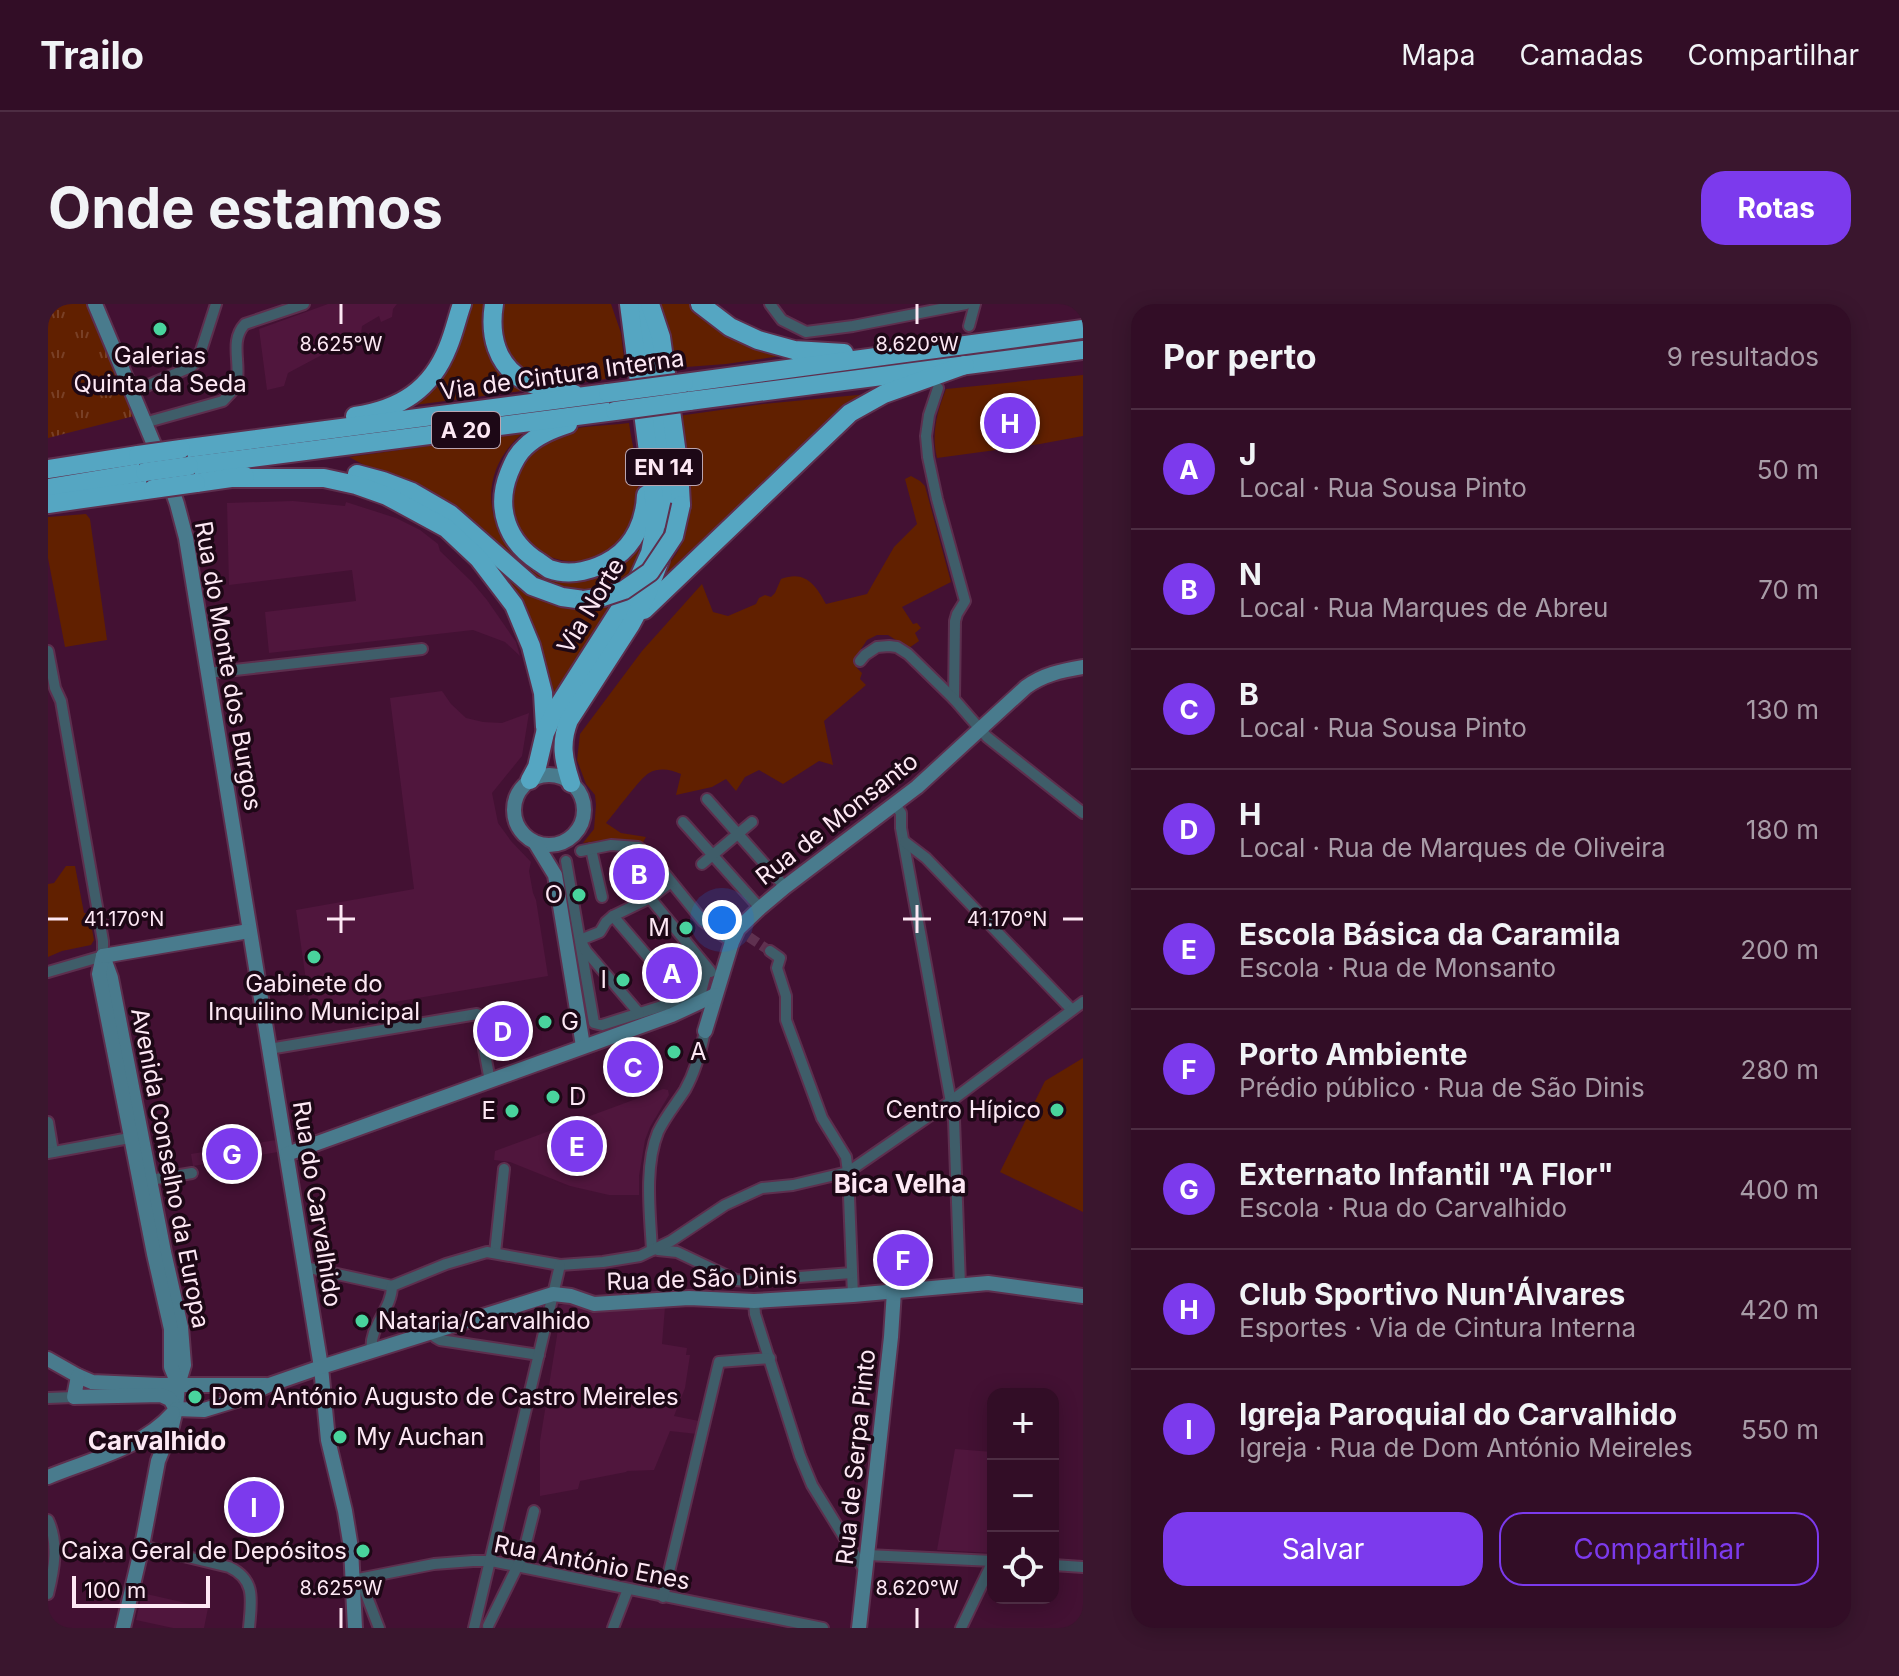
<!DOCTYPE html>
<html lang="pt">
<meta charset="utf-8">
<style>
body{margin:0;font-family:Inter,sans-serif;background:#3a162e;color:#f1f3f6}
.controls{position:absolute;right:24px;bottom:24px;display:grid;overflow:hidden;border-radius:16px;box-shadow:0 4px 20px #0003}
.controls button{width:72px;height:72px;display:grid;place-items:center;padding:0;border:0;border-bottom:2px solid #4d2d43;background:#320d26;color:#f1f3f6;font:40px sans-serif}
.scale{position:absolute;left:24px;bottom:20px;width:138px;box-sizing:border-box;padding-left:8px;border:4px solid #fde8f4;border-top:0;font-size:22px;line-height:28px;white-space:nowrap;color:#fde8f4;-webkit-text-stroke:6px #1d0816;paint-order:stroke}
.you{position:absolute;left:674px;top:616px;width:28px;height:28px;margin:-20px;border:6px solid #fff;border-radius:50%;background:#1a73e8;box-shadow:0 0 0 12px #1a73e833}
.badge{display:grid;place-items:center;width:52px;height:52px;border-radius:50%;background:#7c3aed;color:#fff;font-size:26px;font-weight:700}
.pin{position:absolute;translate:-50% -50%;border:4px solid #fff;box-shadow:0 2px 8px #0006}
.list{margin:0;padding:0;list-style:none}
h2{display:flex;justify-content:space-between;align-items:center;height:104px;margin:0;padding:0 32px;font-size:34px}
h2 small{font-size:26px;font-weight:400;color:#a89ca7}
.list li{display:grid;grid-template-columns:52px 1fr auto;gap:24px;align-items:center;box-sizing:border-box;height:120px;padding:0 32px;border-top:2px solid #4d2d43}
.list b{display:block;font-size:30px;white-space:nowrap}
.list p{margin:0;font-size:26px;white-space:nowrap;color:#a89ca7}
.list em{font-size:26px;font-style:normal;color:#a89ca7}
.actions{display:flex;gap:16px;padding:24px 32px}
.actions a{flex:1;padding:18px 0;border:2px solid #7c3aed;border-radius:24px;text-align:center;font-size:28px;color:#7c3aed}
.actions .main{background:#7c3aed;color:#fff}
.icon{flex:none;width:44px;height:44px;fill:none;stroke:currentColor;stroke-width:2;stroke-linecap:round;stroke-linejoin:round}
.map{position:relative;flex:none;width:1035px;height:1324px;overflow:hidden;border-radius:24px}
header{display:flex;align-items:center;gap:48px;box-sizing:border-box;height:112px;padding:0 40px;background:#320d26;border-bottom:2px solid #4d2d43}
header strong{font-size:38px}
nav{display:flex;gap:44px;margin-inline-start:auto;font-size:28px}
.intro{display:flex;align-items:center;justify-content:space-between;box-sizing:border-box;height:192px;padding:0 48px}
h1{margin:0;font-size:56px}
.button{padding:20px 36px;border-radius:24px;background:#7c3aed;color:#fff;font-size:28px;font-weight:700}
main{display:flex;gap:48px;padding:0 48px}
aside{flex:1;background:#320d26;border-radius:24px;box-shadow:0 4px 20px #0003}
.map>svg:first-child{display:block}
.built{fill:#50163d}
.green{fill:#612000}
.park{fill:url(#park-tufts)}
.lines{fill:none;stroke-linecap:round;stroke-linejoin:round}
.street-tunnel{stroke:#5f3150;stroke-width:10;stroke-dasharray:10 5;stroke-linecap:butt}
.street-casing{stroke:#5d2f4e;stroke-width:14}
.secondary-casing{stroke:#5d2f4e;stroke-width:18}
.highway-casing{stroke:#5d2f4e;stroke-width:22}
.street{stroke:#3f5d69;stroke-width:10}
.secondary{stroke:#497b8d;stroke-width:14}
.highway{stroke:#55a6c2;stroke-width:18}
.highway-bridge-casing{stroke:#5d2f4e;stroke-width:22;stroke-linecap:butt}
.highway-bridge{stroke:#55a6c2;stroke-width:18}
.ticks{fill:none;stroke:#fde8f4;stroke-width:3}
.poi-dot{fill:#49d49d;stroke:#1d0816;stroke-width:3}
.labels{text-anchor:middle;stroke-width:7;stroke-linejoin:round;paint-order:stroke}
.shield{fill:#1d0816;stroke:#baa5b1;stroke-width:2}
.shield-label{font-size:22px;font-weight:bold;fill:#fde8f4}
.poi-label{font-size:24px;fill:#fde8f4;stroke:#1d0816;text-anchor:end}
.street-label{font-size:24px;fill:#fde8f4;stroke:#1d0816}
.neighbourhood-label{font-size:26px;font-weight:bold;fill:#fde8f4;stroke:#1d0816}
.ticks-label{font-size:20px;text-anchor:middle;fill:#fde8f4;stroke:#1d0816;stroke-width:7;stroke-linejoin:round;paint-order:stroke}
</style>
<header>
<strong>Trailo</strong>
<nav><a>Mapa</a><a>Camadas</a><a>Compartilhar</a></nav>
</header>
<div class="intro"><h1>Onde estamos</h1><a class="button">Rotas</a></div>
<main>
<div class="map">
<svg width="1035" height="1324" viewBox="0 0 1035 1324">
<defs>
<pattern id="park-tufts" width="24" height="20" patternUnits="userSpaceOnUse" patternTransform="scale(2)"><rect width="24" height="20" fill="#612000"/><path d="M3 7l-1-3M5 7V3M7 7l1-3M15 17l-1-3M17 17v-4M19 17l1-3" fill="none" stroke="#794026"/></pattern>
</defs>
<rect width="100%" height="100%" fill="#431133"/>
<!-- built -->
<g class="built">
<path d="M280,0h69l-4,5 -1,8 -11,5 -2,-6 -17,10 -1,8 -73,39 -4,13 -17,4 -8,-61z"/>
<path d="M245,197l52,5 1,-4 50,16 24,12 18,14 2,7 32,31 15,18 29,42 4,14 -15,-14 -32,-12 -204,23 -4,-41 91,-11 -4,-31 -123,15 -2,-82z"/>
<path d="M394,387l9,13 15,14 17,4 19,1 27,-10 -7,43 -30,37 6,30 13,18 20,21 -2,9 4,22 3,7 12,76 -237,40 -15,-106 118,-21 -24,-191z"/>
<path d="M615,785l5,1 1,5 -19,32 -5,13 -6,36v19h-30l-39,-9 -60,-24 -16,-2 1,-9z"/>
<path d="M228,836l2,12 -85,14 -2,-12z"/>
<path d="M518,999l26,10 73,-6 -3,37 25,4 -1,7h4l-5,33 -11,28 25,5 -2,13 -27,-3 -16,39 -27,1 -1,1 -46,9 -2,8 -38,7v-55l17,-105 2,-30z"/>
<path d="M907,1145l38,3v101l-56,-3z"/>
<path d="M94,1289l66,15 -4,20h-31l-37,-8z"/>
</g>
<!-- green -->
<g class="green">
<path d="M422,0h15c-8,43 9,59 38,86l-1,1 -115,15z"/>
<path d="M455,0h108l10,29 5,42c-39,9 -92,15 -118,-22 -10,-14 -10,-33 -5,-49z"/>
<path d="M613,0h28l8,8 90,43 -61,9 -53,4 -4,-27z"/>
<path d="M1035,71v61l-43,8 -103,14c-6,-24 0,-46 9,-69z"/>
<path d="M820,90l-215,202c2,-6 3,-13 6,-18 6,-11 16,-20 21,-31 20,-41 5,-89 -2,-131l85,-12z"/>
<path d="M581,119c3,23 11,49 9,72 -10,105 -148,74 -124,-13 5,-22 22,-39 42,-48 22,-9 50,-8 73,-11z"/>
<path d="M475,129c-35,29 -43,74 -15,111 13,17 23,26 44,31 13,3 24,7 37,4 19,-4 33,-16 46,-30l6,1 -9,24 -11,7 -17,6 -28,4 -24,-5 -18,-8 -48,-42 -59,-47 -61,-23 -17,-9z"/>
<path d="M863,172l9,5 5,5 26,96 -49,25 11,17 4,-1 4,5 -6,5 4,8 -10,7 -21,-13h-11l-10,5 -10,15v13l5,5 -2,6 6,6 -42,36 9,44 -14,-4 -36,23 -24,-14 -14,7 -9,14 -10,-12 -14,8 -36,8 5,-21c-10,-4 -21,-7 -32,-1 -9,5 -34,40 -43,50l15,10 25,4 -4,7 -37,-4 -22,3 11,-14 2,-24 -1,-10 -9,-11 -9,-24 3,-26 62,-83 60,-67 11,28 15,4 28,-12 3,-6 6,-3 6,2 4,-4 6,-14c24,-9 34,5 45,25l41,-10 27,-47 23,-23 -12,-45z"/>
<path d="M38,210l4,5 17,121 -42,7 -17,-89v-41z"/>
<path d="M412,228l37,34 113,38 -61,108 -7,-48z"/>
<path d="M18,562h9l9,47h5l5,27 -3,5 -29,6 -14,6v-73l6,-1z"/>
<path d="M1035,754v154l-83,-40 45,-91z"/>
</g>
<!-- park -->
<path class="park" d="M0,0h39l47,112 -86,22z"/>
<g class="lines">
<!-- street-tunnel -->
<path class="street-tunnel" d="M701,633l21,14"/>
<defs>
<g id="street">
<path d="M722,0l12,16 24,12 47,-6 113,-22"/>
<path d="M921,22l6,-22"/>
<path d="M890,84l-9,27 -3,21 2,21 9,42 28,102 -8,13 -2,7 -1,78"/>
<path d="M84,88l59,-25 7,-7 18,-56"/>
<path d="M96,119l79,-22c6,-7 13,-12 14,-21 3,-20 -7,-40 8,-56l59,-20"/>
<path d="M0,347l7,37 6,13 42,240v15l-55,16"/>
<path d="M812,357l5,-6 12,-8 12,-1 8,1 11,7 46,45 33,38 96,76"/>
<path d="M160,369l214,-24"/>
<path d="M659,495l78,88"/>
<path d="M847,501l6,8v15l53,291 6,166"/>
<path d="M635,518l77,86"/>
<path d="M857,538l21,16 146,152"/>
<path d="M543,545l11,48"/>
<path d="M533,547l30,-6 27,2 14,11 51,63 29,21"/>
<path d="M518,557l28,162 8,2 82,-26 17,-7 6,-23"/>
<path d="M654,560l50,-42"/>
<path d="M623,578l-21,16 61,74"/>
<path d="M565,612l71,83"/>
<path d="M722,647l10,7 -3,10 9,28v24l36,98 24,39 2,15 5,123"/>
<path d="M614,671l4,30"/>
<path d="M591,709l-53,-62 -6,-11 20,-8 6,-10 7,-6 37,-18"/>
<path d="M221,745l208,-35 9,5 3,10 -5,20 6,32"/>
<path d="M0,818l5,30"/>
<path d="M0,849l87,-16"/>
<path d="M102,876l42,-7"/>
<path d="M604,946c-2,-36 -8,-84 6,-118 7,-15 18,-28 27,-42 10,-18 16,-39 20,-59"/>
<path d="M610,946l19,2 59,28 10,1 106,-8"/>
<path d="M447,949l9,-84"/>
<path d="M257,963l87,19"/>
<path d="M706,997l1,13 45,142 12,29 53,86"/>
<path d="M385,1027l2,6 5,3 99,15"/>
<path d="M324,1047c-4,-23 20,-42 20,-65l54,-22 41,-12 73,13 43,-3 37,-6 31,-15 54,-36 37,-17 31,-3 55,-13 103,-71 132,-99"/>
<path d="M0,1094l26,-1"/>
<path d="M0,1216c11,23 6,50 0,74"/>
<path d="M94,1242l87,21c28,13 22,35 20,61"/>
<path d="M819,1251l126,6"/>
<path d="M1005,1261l30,2"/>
<path d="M305,1276l81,-16 39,-3h18l332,67"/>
<path d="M305,1276l11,9 15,39"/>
<path d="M615,1293l56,-235 51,-4"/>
<path d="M440,1322l35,-71 11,-44"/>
<path d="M426,1324l86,-363"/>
<path d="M565,1324l15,-39"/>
<path d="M913,1324l32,-67"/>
</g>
<g id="secondary">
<path d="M47,0l65,155"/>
<path d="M120,174l9,26 9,34 135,829 7,73 17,71 6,37 4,80"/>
<circle cx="501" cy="506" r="35"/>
<path d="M488,540l19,31 28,171"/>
<path d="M55,652l8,22 53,274 17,75 3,38 -6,20 -2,24 -4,17 -14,35 -16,85 -19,82"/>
<path d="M55,652l-4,18 55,280 17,75v38l7,17"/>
<path d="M55,652l146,-25"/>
<path d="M657,727l27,-89 6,-13 22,-21 25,-21 132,-100 109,-100c18,-13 35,-16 57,-20"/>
<path d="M239,850l385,-139 43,-20"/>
<path d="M0,1055l30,17 14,6 68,3h106"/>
<path d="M30,1072l-4,21 87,-2 9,4 6,10"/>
<path d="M128,1105l28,1 36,-11 29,-14 52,-18 232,-73 18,2 23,8 95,-6 65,3 99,-6 135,-12 95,13"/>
<path d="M0,1173c43,-18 93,-28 125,-64"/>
<path d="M811,1324l32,-291 3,-46"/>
</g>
<g id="highway">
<path d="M446,0c-5,30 2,62 31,77 14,8 34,9 49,13"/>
<path d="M595,0l24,187v29"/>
<path d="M602,0l11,33 18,132 2,36"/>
<path d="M652,0l30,23 28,13 36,10 50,3"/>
<path d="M636,79l399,-54"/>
<path d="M641,97l394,-51"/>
<path d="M307,112c45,-7 76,-26 93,-69 6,-14 9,-29 14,-43"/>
<path d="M520,120c-15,5 -31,11 -43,23 -8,7 -12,16 -16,26 -14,35 -2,69 30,89 3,2 7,5 10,7 22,8 46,1 65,-11 21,-14 31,-38 32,-63"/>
<path d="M133,145l427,-56"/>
<path d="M141,162l426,-55"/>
<path d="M0,165l90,-14"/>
<path d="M309,170l26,7 29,11 38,22 82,72 30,11 22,3"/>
<path d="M185,174h91l32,7 31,11 59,32 33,31 35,46 17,41 12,47 2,34"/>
<path d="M148,179l49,-7"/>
<path d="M0,184l97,-16"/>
<path d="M0,200l105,-15"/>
<path d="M596,306l206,-197 34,-19 81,-29"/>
<path d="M482,476l7,-13 8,-34 10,-22 81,-127 14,-31 5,-25v-22l-26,-202"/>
<path d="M523,479c-8,-24 -11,-40 -2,-63l62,-96 15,-28 14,-36"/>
</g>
</defs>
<!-- street casing -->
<use href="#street" class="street-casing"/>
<!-- secondary casing -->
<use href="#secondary" class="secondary-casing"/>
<!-- highway casing -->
<use href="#highway" class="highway-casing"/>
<!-- street -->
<use href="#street" class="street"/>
<!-- secondary -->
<use href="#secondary" class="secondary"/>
<!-- highway -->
<use href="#highway" class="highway"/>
<defs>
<g id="highway-bridge">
<path d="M560,89l76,-10"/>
<path d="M567,107l74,-10"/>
<path d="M90,151l43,-6"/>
<path d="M97,168l44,-6"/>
<path d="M105,185l43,-6"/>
<path d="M536,296l19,-3 21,-7 26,-18 24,-36 7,-31"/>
</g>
</defs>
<!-- highway-bridge casing -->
<use href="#highway-bridge" class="highway-bridge-casing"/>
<!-- highway-bridge -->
<use href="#highway-bridge" class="highway-bridge"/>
</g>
<!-- ticks -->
<path class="ticks" d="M293,0v20M869,0v20M293,601v28M869,601v28M0,615h20M279,615h28M855,615h28M1015,615h20M293,1304v20M869,1304v20"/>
<!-- markers -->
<g class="poi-dot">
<circle cx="112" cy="25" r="8"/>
<circle cx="531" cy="591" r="8"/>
<circle cx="638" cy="624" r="8"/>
<circle cx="266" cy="653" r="8"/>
<circle cx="575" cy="676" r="8"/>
<circle cx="497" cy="718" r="8"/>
<circle cx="626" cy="748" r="8"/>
<circle cx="505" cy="793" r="8"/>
<circle cx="1009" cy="806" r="8"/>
<circle cx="464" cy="807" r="8"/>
<circle cx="314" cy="1017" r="8"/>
<circle cx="147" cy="1093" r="8"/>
<circle cx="292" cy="1133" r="8"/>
<circle cx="315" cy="1247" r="8"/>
</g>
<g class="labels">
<!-- shield labels -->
<g class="shield">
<rect x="384" y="108" width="68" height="36" rx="6"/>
<rect x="578" y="145" width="76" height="36" rx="6"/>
</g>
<g class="shield-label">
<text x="418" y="134">A 20</text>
<text x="616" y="171">EN 14</text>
</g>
<!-- poi labels -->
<g class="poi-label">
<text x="112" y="60" text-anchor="middle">Galerias<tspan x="112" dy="28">Quinta da Seda</tspan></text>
<text x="515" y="599">O</text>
<text x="622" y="632">M</text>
<text x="559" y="684">I</text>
<text x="266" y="688" text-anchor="middle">Gabinete do<tspan x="266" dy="28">Inquilino Municipal</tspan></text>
<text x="513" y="726" text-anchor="start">G</text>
<text x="642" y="756" text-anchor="start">A</text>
<text x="521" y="801" text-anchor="start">D</text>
<text x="993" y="814">Centro Hípico</text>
<text x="448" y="815">E</text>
<text x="330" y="1025" text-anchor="start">Nataria/Carvalhido</text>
<text x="163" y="1101" text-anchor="start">Dom António Augusto de Castro Meireles</text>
<text x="308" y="1141" text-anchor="start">My Auchan</text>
<text x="299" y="1255">Caixa Geral de Depósitos</text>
</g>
<!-- street labels -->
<g class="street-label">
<text transform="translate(514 71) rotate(-8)" y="8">Via de Cintura Interna</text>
<text transform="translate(543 302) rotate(-59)" y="8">Via Norte</text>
<text transform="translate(180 362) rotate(80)" y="8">Rua do Monte dos Burgos</text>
<text transform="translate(789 515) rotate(-38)" y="8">Rua de Monsanto</text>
<text transform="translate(122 864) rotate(79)" y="8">Avenida Conselho da Europa</text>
<text transform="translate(269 900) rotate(81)" y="8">Rua do Carvalhido</text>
<text transform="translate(654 975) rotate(-2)" y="8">Rua de São Dinis</text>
<text transform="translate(808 1153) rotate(-84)" y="8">Rua de Serpa Pinto</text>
<text transform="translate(544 1259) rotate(11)" y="8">Rua António Enes</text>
</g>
<!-- neighbourhood labels -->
<g class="neighbourhood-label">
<text x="852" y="889">Bica Velha</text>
<text x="109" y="1146">Carvalhido</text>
</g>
</g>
<g class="ticks-label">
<text x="293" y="47">8.625°W</text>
<text x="869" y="47">8.620°W</text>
<text x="76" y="622">41.170°N</text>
<text x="959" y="622">41.170°N</text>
<text x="293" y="1291">8.625°W</text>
<text x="869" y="1291">8.620°W</text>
</g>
</svg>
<div class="controls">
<button>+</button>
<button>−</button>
<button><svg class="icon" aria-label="locate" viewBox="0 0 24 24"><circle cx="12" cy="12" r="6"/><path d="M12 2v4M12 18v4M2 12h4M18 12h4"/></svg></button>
</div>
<div class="scale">100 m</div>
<div class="you"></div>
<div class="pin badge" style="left:624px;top:669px">A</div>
<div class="pin badge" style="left:591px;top:570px">B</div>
<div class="pin badge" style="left:585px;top:763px">C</div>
<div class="pin badge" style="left:455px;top:727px">D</div>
<div class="pin badge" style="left:529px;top:842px">E</div>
<div class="pin badge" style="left:855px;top:956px">F</div>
<div class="pin badge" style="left:184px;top:850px">G</div>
<div class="pin badge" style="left:962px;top:119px">H</div>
<div class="pin badge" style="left:206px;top:1203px">I</div>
</div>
<aside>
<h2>Por perto<small>9 resultados</small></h2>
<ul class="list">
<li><span class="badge">A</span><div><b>J</b><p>Local · Rua Sousa Pinto</p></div><em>50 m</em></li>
<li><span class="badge">B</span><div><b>N</b><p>Local · Rua Marques de Abreu</p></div><em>70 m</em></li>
<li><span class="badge">C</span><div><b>B</b><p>Local · Rua Sousa Pinto</p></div><em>130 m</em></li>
<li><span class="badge">D</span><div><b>H</b><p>Local · Rua de Marques de Oliveira</p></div><em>180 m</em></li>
<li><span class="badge">E</span><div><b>Escola Básica da Caramila</b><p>Escola · Rua de Monsanto</p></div><em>200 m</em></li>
<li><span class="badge">F</span><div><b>Porto Ambiente</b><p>Prédio público · Rua de São Dinis</p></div><em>280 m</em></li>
<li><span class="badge">G</span><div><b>Externato Infantil &quot;A Flor&quot;</b><p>Escola · Rua do Carvalhido</p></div><em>400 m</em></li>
<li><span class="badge">H</span><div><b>Club Sportivo Nun'Álvares</b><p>Esportes · Via de Cintura Interna</p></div><em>420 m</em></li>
<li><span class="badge">I</span><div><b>Igreja Paroquial do Carvalhido</b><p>Igreja · Rua de Dom António Meireles</p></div><em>550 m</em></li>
</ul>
<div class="actions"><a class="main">Salvar</a><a>Compartilhar</a></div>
</aside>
</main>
